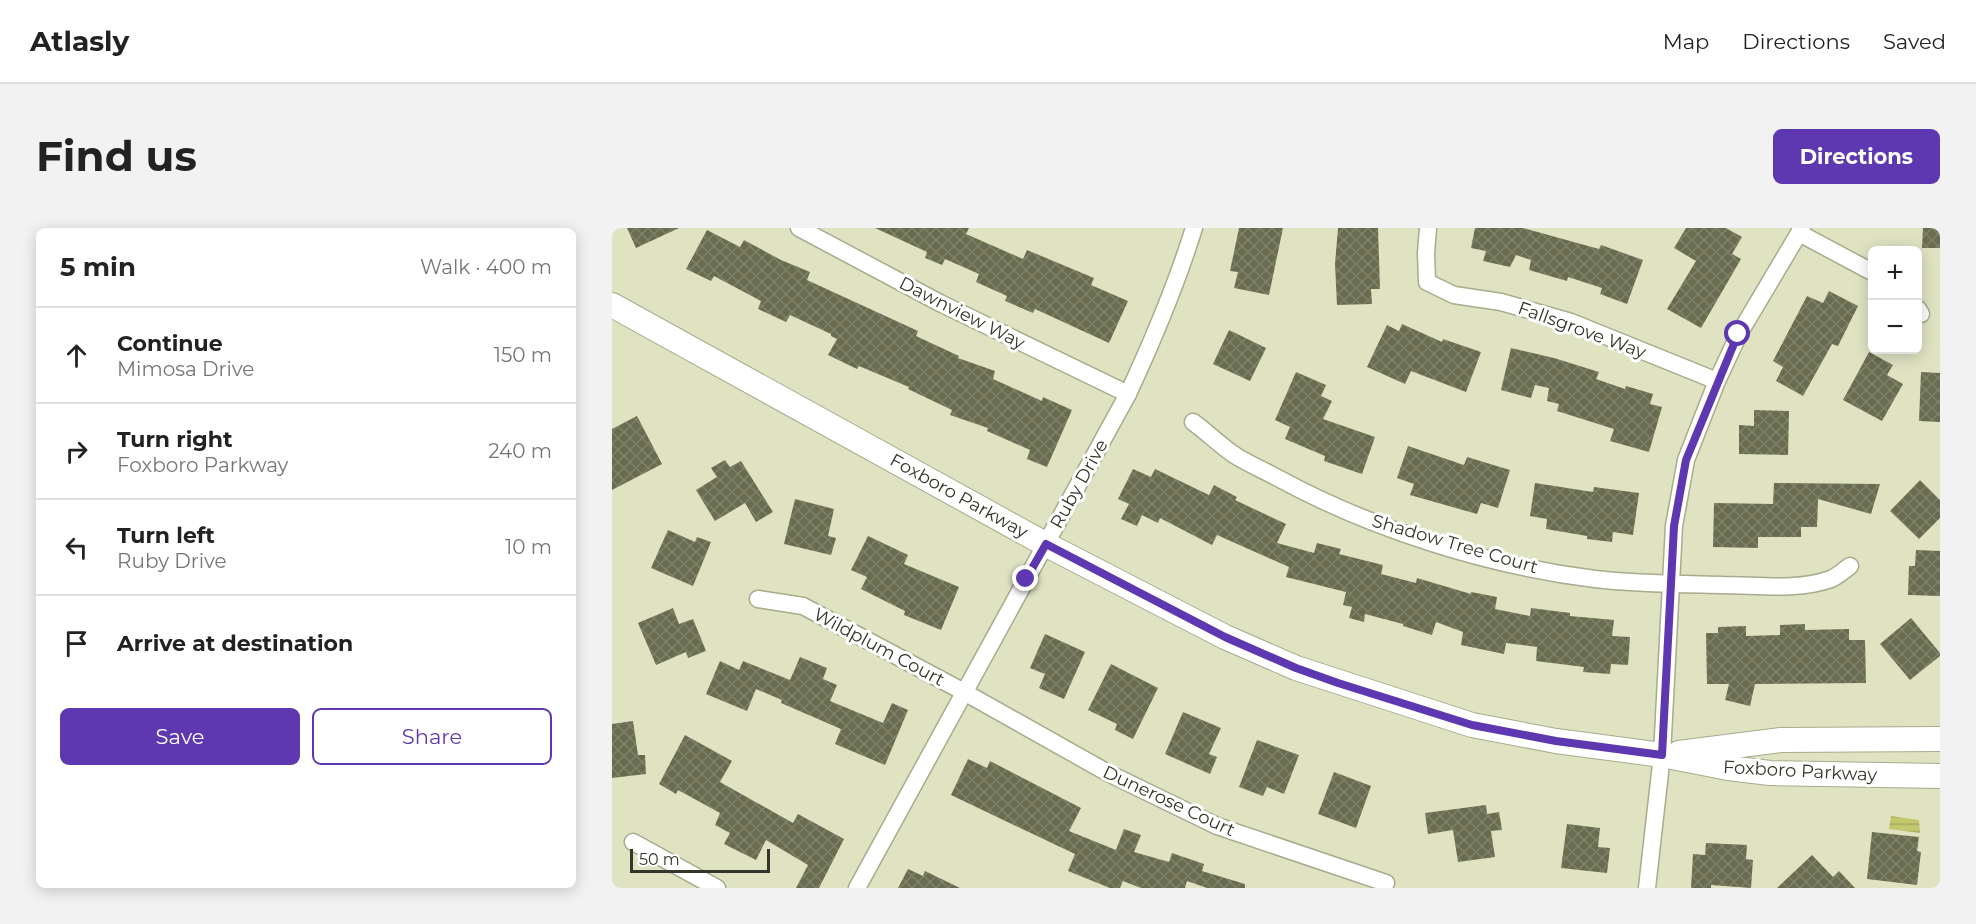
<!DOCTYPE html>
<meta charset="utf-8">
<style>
body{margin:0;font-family:Montserrat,sans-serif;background:#f2f2f2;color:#222}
.controls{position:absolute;right:18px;top:18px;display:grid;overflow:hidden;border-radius:9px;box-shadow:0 3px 15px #0003}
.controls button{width:54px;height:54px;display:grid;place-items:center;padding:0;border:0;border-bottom:2px solid #e0e0e0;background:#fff;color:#222;font:30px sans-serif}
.scale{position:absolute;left:18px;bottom:15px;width:140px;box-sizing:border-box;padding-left:6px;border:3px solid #35362a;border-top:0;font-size:16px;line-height:21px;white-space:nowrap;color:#35362a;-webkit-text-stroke:4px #fff;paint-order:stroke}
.stop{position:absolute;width:18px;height:18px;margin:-14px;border:4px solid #5e38b0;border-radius:50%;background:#fff}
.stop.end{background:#5e38b0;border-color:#fff;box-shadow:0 2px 6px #0008}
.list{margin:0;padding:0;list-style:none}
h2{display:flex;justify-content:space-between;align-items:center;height:78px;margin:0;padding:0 24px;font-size:26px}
h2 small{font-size:20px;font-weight:400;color:#767676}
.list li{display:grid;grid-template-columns:39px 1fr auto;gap:18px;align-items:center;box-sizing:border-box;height:96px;padding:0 24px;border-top:2px solid #e0e0e0}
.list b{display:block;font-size:22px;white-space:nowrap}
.list p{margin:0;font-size:20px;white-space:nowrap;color:#767676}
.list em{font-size:20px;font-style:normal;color:#767676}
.actions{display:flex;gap:12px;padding:18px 24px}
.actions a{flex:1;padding:14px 0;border:2px solid #5e38b0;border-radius:9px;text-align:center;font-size:21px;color:#5e38b0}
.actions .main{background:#5e38b0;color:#fff}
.icon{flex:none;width:33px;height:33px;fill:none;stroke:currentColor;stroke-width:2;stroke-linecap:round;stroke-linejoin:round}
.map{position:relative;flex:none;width:1328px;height:660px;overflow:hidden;border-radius:9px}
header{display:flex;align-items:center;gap:36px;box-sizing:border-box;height:84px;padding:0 30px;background:#fff;border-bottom:2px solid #e0e0e0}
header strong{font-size:28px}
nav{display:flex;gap:33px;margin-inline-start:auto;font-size:21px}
.intro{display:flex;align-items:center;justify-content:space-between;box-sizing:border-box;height:144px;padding:0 36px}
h1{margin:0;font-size:42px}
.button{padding:15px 27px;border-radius:9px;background:#5e38b0;color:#fff;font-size:21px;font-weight:700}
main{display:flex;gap:36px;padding:0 36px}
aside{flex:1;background:#fff;border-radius:9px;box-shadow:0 3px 15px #0003}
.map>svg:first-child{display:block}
.water{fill:url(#water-rules)}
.building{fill:url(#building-cross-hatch)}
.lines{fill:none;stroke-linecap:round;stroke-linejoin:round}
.street-casing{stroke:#a8ab8c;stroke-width:19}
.secondary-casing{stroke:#a8ab8c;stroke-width:26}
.street{stroke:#fff;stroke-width:16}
.secondary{stroke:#fff;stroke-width:24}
.route{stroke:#5e38b0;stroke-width:8}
.labels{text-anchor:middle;stroke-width:6;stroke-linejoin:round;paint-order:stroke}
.street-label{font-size:18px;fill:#35362a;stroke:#fff}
</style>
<header>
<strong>Atlasly</strong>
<nav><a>Map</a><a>Directions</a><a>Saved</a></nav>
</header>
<div class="intro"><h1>Find us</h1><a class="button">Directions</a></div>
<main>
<aside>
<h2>5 min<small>Walk · 400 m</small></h2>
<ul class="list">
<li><svg class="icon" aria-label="ahead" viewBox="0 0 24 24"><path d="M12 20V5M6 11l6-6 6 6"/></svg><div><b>Continue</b><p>Mimosa Drive</p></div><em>150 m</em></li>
<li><svg class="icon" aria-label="right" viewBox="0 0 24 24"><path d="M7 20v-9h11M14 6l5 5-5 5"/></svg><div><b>Turn right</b><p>Foxboro Parkway</p></div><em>240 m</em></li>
<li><svg class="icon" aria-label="left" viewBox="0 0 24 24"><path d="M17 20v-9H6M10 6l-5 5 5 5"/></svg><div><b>Turn left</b><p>Ruby Drive</p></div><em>10 m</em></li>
<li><svg class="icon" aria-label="arrive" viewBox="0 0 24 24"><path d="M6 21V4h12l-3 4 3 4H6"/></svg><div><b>Arrive at destination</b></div></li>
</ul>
<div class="actions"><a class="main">Save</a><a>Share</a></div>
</aside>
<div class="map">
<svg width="1328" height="660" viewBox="0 0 1328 660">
<defs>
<pattern id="water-rules" width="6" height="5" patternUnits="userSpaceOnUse" patternTransform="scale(1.5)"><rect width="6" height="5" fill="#c1c86d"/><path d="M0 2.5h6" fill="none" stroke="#a6ac5f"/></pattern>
<pattern id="building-cross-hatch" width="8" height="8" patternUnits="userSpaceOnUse" patternTransform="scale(1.5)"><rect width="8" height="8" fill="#696c4f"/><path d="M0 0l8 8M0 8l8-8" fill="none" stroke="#7f826b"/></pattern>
</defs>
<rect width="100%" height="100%" fill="#dfe3c2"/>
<!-- water -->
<path class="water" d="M1279,588l28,4 1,13 -31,-4z"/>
<!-- building -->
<g class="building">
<path d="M15,0h52l-43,20z"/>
<path d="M263,0h94l-3,6 57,25 4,-9 67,28 -3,7 37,16 -19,42 -74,-34 -2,4 -28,-12 2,-5 -31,-14 3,-8 -34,-15 -3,6 -17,-7 2,-6z"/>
<path d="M627,0h44l-14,67 -35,-7 4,-16 -8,-1z"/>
<path d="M726,0h40l2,61h-9l1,15 -35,1 -2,-41z"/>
<path d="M863,0h48l76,21 2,-4 42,15 -16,44 -27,-10 2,-6 -34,-11 -1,4 -38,-11 2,-10 -15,-5 -6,12 -27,-6 3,-10 -15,-3z"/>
<path d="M1074,0h40l16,9 -10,17 9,5 -40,69 -34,-19 29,-48 -22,-13z"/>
<path d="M1311,0h17v20h-18z"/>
<path d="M95,2l33,17 4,-7 37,20 29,12 -3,8 111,51 -2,5 43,20 -1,2 37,13 -2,8 49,22 1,-4 29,13 -25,57 -20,-8 3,-9 -43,-19 1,-3 -38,-13 2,-5 -44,-21 1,-2 -50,-21 -2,3 -29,-14 9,-16 -6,-3v-2l-41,-19 -4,7 -28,-13 3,-8 -47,-25 -3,5 -25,-12z"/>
<path d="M1217,63l29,15 -20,40 -6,-2 -29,52 -27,-15 7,-14 -10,-6 34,-65 16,7z"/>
<path d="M790,96l40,18 1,-3 38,13 -15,40 -55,-21 -6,13 -38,-17 20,-42 12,6z"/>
<path d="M617,102l37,18 -16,33 -37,-17z"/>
<path d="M899,120l43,10 45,14 -3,7 29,10 1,-3 27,8 -3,10 12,3 -13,45 -39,-11 4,-12 -57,-18 2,-7 -12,-3 2,-13 -14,-3 -4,13 -30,-8z"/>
<path d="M1257,124l24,13 -6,10 16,9 -21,37 -39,-21z"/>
<path d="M684,144l30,13 -5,11 11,5 -9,18 52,18 -13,37 -38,-13 1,-5 -40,-17 5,-12 -15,-7z"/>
<path d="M1309,144l19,1v49l-21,-1z"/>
<path d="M1142,182l35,1 -1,44 -49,-1v-29l15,1z"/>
<path d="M25,188l25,48 -50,26v-61z"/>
<path d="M796,218l56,19 3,-8 43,13 -12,38 -17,-5 -4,11 -67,-19 4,-11 -17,-6z"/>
<path d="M113,232l5,7 11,-6 32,51 -17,10 -11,-19 -30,18 -19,-31 21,-13 -6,-9z"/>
<path d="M521,241l18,8 4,-8 54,26 5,-10 23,12 -2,3 51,24 -9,19 37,10 3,-10 24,6 -2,5 44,11 -2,9 35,9 1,-5 54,16v-2l26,5 -2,12 35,7 1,-8 39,5v3l44,4 -2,16 18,1 -2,28 -17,-1 -1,10 -27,-2 1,-5 -48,-6 1,-14 -31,-4 -2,11 -43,-9 2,-13 -27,-10 -4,13 -29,-9v-2l-38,-10 -1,8 -15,-4 3,-11 -9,-2 3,-13 -60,-15 3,-10 -72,-32 -5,10 -52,-27 -2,5 -16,-8 -5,11 -16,-7 8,-15 -11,-5z"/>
<path d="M1308,252l20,20v18l-21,21 -29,-28z"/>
<path d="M923,255l58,9 1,-5 45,6 -6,42 -20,-3 -1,10 -25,-3v-3l-41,-7 1,-10 -17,-3z"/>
<path d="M1162,255h5l101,1 -9,30 -53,-15 -1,28h-16v10h-43v11l-45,-1 1,-44 59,1z"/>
<path d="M183,271l39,10 -6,27 8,2 -5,17 -47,-11z"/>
<path d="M56,302l27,12 2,-5 14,5 -18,44 -42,-18z"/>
<path d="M256,308l40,19 -4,9 55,23 -18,43 -37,-15 1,-4 -44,-22 6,-12 -16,-7z"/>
<path d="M1304,322l24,1v45l-32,-1 1,-29h6z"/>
<path d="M61,380l6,16 14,-5 13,32 -18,7 -2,-6 -30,13 -18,-42z"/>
<path d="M1299,390l29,35v3l-30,24 -30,-36z"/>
<path d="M1193,396v6l44,-1v11h16l1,43 -111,1 -5,22 -25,-6 4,-16h-22l-1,-51h12v-6l28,-1v10l34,-1v-10z"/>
<path d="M433,406l40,18 -21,47 -25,-11 6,-14 -15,-6z"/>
<path d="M188,429l27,11 -4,11 14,6 -7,16 53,22 9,-20 16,7 -23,55 -50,-21 6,-15 -60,-26 1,-3 -26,-11 -9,22 -41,-17 14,-33 19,9 4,-9 47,19z"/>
<path d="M499,436l47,24 -25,51 -18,-9 2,-6 -29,-14z"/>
<path d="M571,484l38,16 -12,26 8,3 -7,17 -45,-20z"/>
<path d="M21,493l5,34h7l1,19 -34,4v-54z"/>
<path d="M73,507l47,26 -12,21 73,41 5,-9 46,25 -25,49h-23l12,-23 -42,-25 -10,20 -32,-16 6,-11 -15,-8 5,-12 -42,-23 -2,4 -17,-10z"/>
<path d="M645,512l42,15 -15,39 -17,-7 -4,9 -24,-9z"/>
<path d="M356,531l19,9 3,-7 91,47 -12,23 47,19 8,-21 17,6 -7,17 35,10 3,-9 32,11 -2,7 43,13v4h-38l-20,-7 -2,7h-44l-18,-7 -3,7h-10l-42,-17 7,-17 -124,-59z"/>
<path d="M722,544l37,14 -15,42 -38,-14z"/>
<path d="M874,577l1,9 12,-2 3,18 -11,1 4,26 -37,5 -5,-32 -25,4 -3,-21z"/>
<path d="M955,596l33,4 -2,19 12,1 -3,25 -46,-5z"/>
<path d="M1260,604l47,5 -2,14 4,1 -4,33 -50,-6z"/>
<path d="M1094,615l41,2 -1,14 7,1 -2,28 -40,-3v3h-20l2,-34 12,1z"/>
<path d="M1200,627l21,22 6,-6 16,17h-78z"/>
<path d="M296,641l15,7 2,-5 35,17h-62z"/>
</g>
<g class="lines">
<defs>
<g id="street">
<path d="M187,0l141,75 188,91"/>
<path d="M816,0l-2,25 1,29 27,13 47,7 70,20 146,59"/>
<path d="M1187,5l73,39"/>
<path d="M1306,81l3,5"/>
<path d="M581,194c15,11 28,24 43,34 13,8 27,14 40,21 95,52 212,89 319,102 42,5 85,5 128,6 34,0 75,6 108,-6 7,-3 13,-9 19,-13"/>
<path d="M146,371l45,7 161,86 144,81 109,53 169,57"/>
<path d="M21,614l84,46"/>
<path d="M245,660l271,-494c25,-54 48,-108 66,-166"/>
<path d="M1035,660l15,-133 12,-229 12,-66 31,-79 22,-47 63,-106"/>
</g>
<g id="secondary">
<path d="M0,77l433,239 180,93 71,31 176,57 84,16 106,14 66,13 42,5 170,3"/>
<path d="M1067,525l102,-13 159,-1"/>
</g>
</defs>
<!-- street casing -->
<use href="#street" class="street-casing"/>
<!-- secondary casing -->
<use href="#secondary" class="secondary-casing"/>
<!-- street -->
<use href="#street" class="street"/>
<!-- secondary -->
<use href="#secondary" class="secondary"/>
</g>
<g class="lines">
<!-- route -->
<path class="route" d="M414,351l20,-35 179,93 71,31 42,15 134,42 84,16 106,14 12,-229 12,-66 52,-126"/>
</g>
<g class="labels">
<!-- street labels -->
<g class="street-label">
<text transform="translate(350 85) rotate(27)" y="6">Dawnview Way</text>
<text transform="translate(970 102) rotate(20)" y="6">Fallsgrove Way</text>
<text transform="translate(467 256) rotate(-61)" y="6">Ruby Drive</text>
<text transform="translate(347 268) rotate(29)" y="6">Foxboro Parkway</text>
<text transform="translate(843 316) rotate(16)" y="6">Shadow Tree Court</text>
<text transform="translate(267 419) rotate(28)" y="6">Wildplum Court</text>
<text transform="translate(1188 543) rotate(3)" y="6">Foxboro Parkway</text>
<text transform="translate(557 573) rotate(25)" y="6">Dunerose Court</text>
</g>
</g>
</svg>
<div class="controls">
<button>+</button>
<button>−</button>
</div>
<div class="scale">50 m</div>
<div class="stop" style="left:1126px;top:106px"></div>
<div class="stop end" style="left:414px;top:351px"></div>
</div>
</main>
